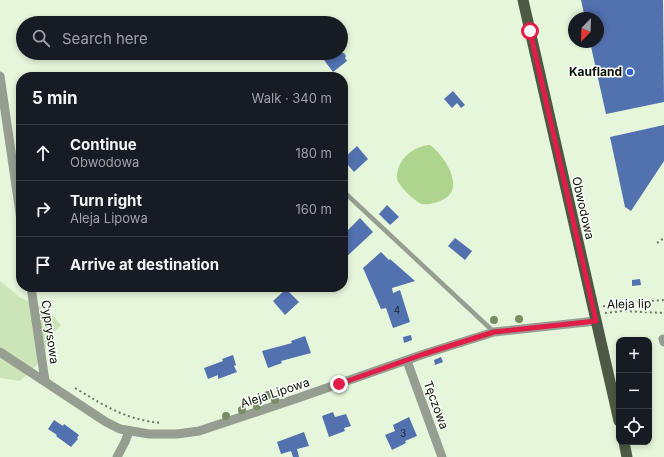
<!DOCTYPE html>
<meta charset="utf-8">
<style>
body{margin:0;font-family:Inter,sans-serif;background:#20242c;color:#f1f3f6}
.controls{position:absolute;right:12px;bottom:12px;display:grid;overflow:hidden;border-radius:8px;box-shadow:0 2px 6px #0003}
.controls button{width:36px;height:36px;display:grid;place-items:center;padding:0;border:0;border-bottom:1px solid #363941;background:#171b24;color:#f1f3f6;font:20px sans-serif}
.compass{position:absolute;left:568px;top:12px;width:36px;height:36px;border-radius:50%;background:#171b24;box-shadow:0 2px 6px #0003;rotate:203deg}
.stop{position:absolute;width:12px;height:12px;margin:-9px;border:3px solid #e11d48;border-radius:50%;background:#fff}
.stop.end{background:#e11d48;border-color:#fff;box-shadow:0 1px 4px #0008}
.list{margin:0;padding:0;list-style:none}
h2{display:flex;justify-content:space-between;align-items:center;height:52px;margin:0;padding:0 16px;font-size:17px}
h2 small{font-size:13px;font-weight:400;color:#9ea1a6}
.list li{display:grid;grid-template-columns:26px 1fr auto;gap:12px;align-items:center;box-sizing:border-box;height:56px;padding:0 16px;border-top:1px solid #363941}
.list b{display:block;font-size:15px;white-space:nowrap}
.list p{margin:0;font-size:13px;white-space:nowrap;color:#9ea1a6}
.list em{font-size:13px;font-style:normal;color:#9ea1a6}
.icon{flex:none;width:22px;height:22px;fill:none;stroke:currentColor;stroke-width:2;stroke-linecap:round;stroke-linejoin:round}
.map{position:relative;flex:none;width:664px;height:457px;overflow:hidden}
.search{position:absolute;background:#171b24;box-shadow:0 2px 6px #0003;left:16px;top:16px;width:332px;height:44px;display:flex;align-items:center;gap:10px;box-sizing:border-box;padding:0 14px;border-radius:22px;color:#9ea1a6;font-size:15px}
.panel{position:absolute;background:#171b24;box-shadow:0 2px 6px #0003;left:16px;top:72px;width:332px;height:220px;border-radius:16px}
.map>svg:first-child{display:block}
.green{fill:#cce5b8}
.water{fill:#aed58e}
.building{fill:#5271af}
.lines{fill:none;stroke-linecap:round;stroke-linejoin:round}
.path{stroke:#6f7967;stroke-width:2;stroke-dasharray:2 3;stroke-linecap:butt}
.service{stroke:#969d91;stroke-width:4.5}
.minor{stroke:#969d91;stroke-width:9}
.primary{stroke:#4e5945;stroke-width:11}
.tree{fill:#7a8e65}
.route{stroke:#e11d48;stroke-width:5}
.poi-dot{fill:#3263d3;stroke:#fbfef9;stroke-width:1.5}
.labels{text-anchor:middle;stroke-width:3;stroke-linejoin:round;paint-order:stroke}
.number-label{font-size:10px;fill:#1e2932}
.poi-label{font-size:12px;font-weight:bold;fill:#0c1108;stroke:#fbfef9;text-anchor:end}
.street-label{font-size:12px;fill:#0c1108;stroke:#fbfef9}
</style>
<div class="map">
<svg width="664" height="457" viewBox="0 0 664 457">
<rect width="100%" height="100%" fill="#e6f6da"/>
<!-- green -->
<path class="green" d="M0,281l21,17 27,12 13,15 -14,15 -2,17 -25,24 -20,-3z"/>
<!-- water -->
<path class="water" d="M430,145c15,11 38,46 10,56 -5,2 -12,4 -18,3 -7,-2 -24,-19 -25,-25 -1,-19 16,-33 33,-34z"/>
<!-- building -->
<g class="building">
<path d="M581,0h82l1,102 -58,12 -16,-72h8v-24h-13z"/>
<path d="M332,53h12l2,3 -1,2 2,3 -14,11 -9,-12z"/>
<path d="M453,91l12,14 -4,3 -4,-5 -5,5 -8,-9z"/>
<path d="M664,125v36l-33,50 -6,-4 -15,-70z"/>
<path d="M357,146l11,13 -14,13 -11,-13z"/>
<path d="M387,205l12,12 -9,8 -11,-11z"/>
<path d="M360,218l13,14 -30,28v-25z"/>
<path d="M455,238l17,13 -7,9 -17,-14z"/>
<path d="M381,252l8,8 1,-1 25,22 -23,7 1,5 7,-3 10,32 -17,6 -7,-20 -5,1 -18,-41z"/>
<path d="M640,279l1,6 -9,1v-6z"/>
<path d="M286,289l13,13 -14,13 -12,-14z"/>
<path d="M411,335l1,5 -8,3 -1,-6z"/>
<path d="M305,336l6,17 -30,8 1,2 -14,5 -6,-17 30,-8 -1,-2z"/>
<path d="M233,355l3,10 -2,1 3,6 -19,7v-4l-10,4 -4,-11 19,-7 -1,-2z"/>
<path d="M441,357l2,5 -8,3 -1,-5z"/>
<path d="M333,412l2,5 11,-3 5,12 -7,2 1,3 -16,6 -7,-21z"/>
<path d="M409,417l8,19 -12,5 1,2 -14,7 -7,-15 10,-4 -2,-6z"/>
<path d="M54,420l9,6 1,-2 15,11 -2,3 1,1 -7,8 -15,-11 1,-1 -9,-6z"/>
<path d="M304,432l5,14 -12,3 2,8h-6l-2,-6 -10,3 -4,-12z"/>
</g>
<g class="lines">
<!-- path -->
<g class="path">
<path d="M657,243l7,-5"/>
<path d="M603,306l10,2 19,-6 32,-2"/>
<path d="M605,313l18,-2 41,2"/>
<path d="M75,388c30,18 51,32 87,35"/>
</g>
<!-- service -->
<path class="service" d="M343,191l151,141"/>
<!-- minor -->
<g class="minor">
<path d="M0,76l21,144"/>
<path d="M31,287l14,94"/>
<path d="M663,339l1,3"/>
<path d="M0,352l106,70 14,7 29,5h28l22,-3 99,-33 126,-44 70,-22 102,-11"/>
<path d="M407,361l35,96"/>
<path d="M117,457l8,-15 4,-11"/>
</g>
<!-- primary -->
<g class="primary">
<path d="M523,0l96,421"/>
<path d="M624,442l3,15"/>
</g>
</g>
<!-- trees -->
<g class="tree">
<circle cx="519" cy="319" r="4"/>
<circle cx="494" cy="320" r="4"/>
<circle cx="268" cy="395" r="4"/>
<circle cx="275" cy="400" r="4"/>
<circle cx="257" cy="406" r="4"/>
<circle cx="242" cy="410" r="4"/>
<circle cx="226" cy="416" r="4"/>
</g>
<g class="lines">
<!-- route -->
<path class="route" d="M339,384l85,-30 70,-22 102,-11 -66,-290"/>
</g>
<!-- markers -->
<circle class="poi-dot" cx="630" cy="72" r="4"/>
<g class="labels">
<!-- number labels -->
<g class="number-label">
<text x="397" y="314">4</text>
<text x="403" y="437">3</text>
</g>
<!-- poi labels -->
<g class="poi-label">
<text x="622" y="76">Kaufland</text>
</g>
<!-- street labels -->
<g class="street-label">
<text transform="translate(583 208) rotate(77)" y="4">Obwodowa</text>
<text transform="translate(629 304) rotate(-1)" y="4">Aleja lip</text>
<text transform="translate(50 332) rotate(82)" y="4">Cyprysowa</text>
<text transform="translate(275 393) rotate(-18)" y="4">Aleja Lipowa</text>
<text transform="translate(436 405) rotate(70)" y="4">Tęczowa</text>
</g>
</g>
</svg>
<div class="controls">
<button>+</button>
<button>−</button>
<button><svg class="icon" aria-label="locate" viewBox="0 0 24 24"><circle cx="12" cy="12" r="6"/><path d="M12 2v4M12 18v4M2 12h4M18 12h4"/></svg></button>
</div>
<svg class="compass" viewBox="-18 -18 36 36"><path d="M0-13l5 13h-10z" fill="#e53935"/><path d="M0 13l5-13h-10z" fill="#9ea1a6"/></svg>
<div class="stop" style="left:530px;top:31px"></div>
<div class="stop end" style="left:339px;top:384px"></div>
<div class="search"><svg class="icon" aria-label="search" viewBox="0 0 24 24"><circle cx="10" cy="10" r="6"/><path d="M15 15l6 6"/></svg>Search here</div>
<section class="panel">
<h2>5 min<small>Walk · 340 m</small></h2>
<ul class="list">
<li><svg class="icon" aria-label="ahead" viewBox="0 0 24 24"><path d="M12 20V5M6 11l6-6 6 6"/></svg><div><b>Continue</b><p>Obwodowa</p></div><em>180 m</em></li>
<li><svg class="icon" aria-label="right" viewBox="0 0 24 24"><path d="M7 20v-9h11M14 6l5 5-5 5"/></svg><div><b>Turn right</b><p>Aleja Lipowa</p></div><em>160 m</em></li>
<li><svg class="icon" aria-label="arrive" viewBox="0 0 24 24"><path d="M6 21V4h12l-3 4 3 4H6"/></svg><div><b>Arrive at destination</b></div></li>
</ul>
</section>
</div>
